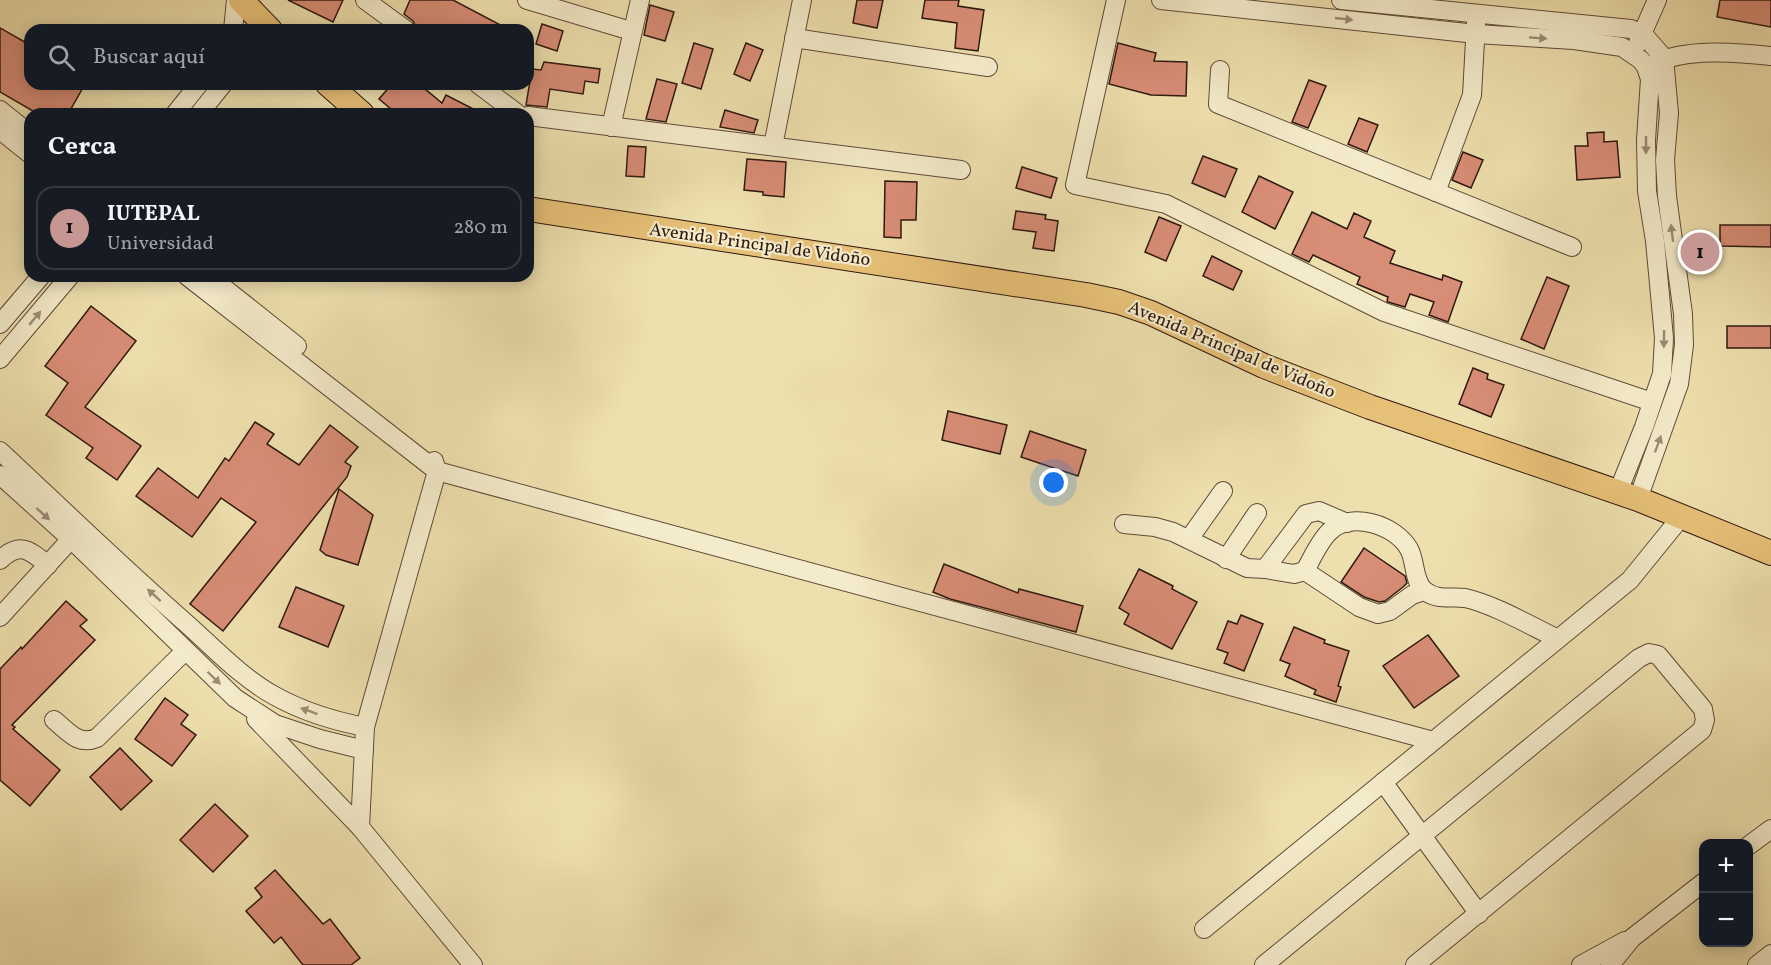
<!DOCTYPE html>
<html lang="es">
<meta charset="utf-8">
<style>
body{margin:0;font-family:Vollkorn,serif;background:#242831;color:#f1f3f6}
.controls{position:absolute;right:18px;bottom:18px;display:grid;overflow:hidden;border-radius:12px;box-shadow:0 3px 15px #0003}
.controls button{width:54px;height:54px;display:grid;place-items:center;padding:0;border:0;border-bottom:2px solid #363941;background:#171b24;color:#f1f3f6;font:30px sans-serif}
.you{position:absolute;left:1054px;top:483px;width:21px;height:21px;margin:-15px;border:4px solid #fff;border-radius:50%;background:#1a73e8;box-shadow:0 0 0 9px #1a73e833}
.badge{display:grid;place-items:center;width:39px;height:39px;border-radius:50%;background:#c59692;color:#111;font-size:20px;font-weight:700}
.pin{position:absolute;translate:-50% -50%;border:3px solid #fff;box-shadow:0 2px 6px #0006}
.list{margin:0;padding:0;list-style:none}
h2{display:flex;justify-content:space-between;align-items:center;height:78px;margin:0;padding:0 24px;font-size:26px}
h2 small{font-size:20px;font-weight:400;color:#9ea1a6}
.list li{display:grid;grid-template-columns:39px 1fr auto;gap:18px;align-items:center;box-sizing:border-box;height:84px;margin:0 12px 12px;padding:0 12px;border:2px solid #363941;border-radius:18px}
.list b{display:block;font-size:22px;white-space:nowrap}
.list p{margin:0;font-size:20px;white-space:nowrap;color:#9ea1a6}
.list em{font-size:20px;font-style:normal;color:#9ea1a6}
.icon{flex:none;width:33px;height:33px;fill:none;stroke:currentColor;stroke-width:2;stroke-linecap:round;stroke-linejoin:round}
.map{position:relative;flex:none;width:1771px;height:965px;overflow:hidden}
.search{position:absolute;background:#171b24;box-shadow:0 3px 15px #0003;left:24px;top:24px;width:510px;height:66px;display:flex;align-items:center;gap:15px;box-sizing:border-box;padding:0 21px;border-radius:18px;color:#9ea1a6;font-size:22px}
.panel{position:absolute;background:#171b24;box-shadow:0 3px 15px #0003;left:24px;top:108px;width:510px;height:174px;border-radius:18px}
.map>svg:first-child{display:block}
.building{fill:#d88d76;stroke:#2f180f;stroke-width:1.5}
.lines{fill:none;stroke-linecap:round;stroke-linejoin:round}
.minor-casing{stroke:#5f4a37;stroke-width:20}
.major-casing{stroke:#2f180f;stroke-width:26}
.minor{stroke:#f4ebca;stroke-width:18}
.major{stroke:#e7c077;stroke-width:24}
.oneway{fill:#9b8c76}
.labels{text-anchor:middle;stroke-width:4.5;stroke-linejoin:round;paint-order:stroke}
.street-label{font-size:18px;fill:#2f180f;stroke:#f4ebca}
</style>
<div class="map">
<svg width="1771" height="965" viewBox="0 0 1771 965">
<rect width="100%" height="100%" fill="#eee0ae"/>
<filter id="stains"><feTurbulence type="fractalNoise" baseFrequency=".00333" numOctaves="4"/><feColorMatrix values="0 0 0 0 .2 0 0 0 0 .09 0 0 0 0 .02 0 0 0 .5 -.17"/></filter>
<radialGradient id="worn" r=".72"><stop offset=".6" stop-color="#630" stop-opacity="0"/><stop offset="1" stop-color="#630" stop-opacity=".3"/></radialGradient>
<!-- building -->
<g class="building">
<path d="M288,0h55l-10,22z"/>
<path d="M410,0h43l57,30h-93l-4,-9 -9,-7z"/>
<path d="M857,0h26l-6,28 -24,-5z"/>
<path d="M925,0h34l-1,6 26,4 -6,41 -23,-3 2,-25 -35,-5z"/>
<path d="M1720,0h51v27l-54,-10z"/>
<path d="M650,5l24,7 -9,29 -21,-6z"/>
<path d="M542,24l21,7 -6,20 -21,-7z"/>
<path d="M0,28l30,17v39h55l-17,30h-30l-38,-22z"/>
<path d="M694,43l19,6 -12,40 -19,-6z"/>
<path d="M746,43l17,7 -13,31 -16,-7z"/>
<path d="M1118,43l38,10 -2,8 33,1 -1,34 -35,-1 -42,-11z"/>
<path d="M544,62l56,7 -2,14 -13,-2 -2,13 -33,-5 -3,18 -21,-2 6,-36 9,1z"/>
<path d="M657,79l20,5 -11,38 -20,-3z"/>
<path d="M1309,80l17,6 -18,42 -16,-6z"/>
<path d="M392,84h27l23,19 4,-8 37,19h-86l-18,-15z"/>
<path d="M725,110l33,10 -4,13 -34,-6z"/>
<path d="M1359,118l19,7 -11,27 -19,-8z"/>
<path d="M1604,132v10l13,-1 3,36 -43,3 -2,-34h13l-1,-13z"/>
<path d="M628,146l18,1 -2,30 -18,-1z"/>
<path d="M1463,152l20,8 -12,28 -19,-8z"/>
<path d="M1203,156l34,13 -12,28 -33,-14z"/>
<path d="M747,159l39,3 -2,35 -21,-2v-3l-19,-2z"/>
<path d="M1022,167l35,11 -6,20 -35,-10z"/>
<path d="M1259,176l34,16 -18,37 -33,-17z"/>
<path d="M885,181l32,1 -1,38h-15v18l-17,-1z"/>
<path d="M1016,211l30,4 -1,4 13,2 -4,30 -21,-3 3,-16 -23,-3z"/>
<path d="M1312,212l35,17 7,-16 17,8 -7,16 31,14 -5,12 52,17 1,-5 19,7 -14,40 -19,-7 5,-13 -24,-8 -5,13 -17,-5 -1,-1 1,-4 -31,-13 3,-7 -47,-22 -4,7 -17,-8z"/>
<path d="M1159,217l22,9 -15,35 -21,-9z"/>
<path d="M1720,225h51v22l-51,-1z"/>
<path d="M1212,256l30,15 -9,19 -30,-14z"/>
<path d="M1547,277l22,9 -25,63 -23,-10z"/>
<path d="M91,306l45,35 -51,66 56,39 -24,34 -31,-22 7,-10 -47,-33 22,-32 -23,-17z"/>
<rect x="1727" y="326" width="44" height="22"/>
<path d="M1473,368l15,6 -1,5 17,6 -13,32 -32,-13z"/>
<path d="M948,411l59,14 -7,29 -58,-14z"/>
<path d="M255,422l19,12 -7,10 32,21 31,-40 28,22 -13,15 6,4 -4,11 -124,154 -33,-27 66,-82 -35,-24 -29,39 -56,-41 22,-28 40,30 27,-40 4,3z"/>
<path d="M1030,431l56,19 -8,26 -57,-19z"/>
<path d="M339,489l34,26 -15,50 -32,-10 -6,-5z"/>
<path d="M1364,548l41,28 2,7 -4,4 -18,14 -6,1 -15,-5 -23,-15z"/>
<path d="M944,564l74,29 1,-4 64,17 -7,26 -126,-33 -17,-7z"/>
<path d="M1139,569l34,17 -1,3 25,13 -25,47 -48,-25 5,-10 -10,-6z"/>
<path d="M296,587l48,19 -16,41 -49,-20z"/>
<path d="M66,601l21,19 -7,6 15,14 -83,85 3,2 -2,2 47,41 -30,36 -30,-26v-111l21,-22 1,2z"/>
<path d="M1241,615l22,9 -19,47 -20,-8 4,-10 -11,-4 11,-28 9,3z"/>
<path d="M1294,627l31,13 -1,3 25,8 -11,35 3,1 -5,15 -22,-8 2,-4 -31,-14 5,-12 -10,-4z"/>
<path d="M1428,635l31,41 -45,32 -31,-42z"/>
<path d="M165,698l23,17 -7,9 15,11 -24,31 -37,-27z"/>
<path d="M120,748l32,33 -31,29 -31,-33z"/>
<path d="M215,804l33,32 -35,36 -33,-32z"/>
<path d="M275,870l48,54 7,-5 30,39 -9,7h-48l-22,-28 -7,6 -28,-32 16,-14 -7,-9z"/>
</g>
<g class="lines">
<defs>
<g id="minor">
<path d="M365,0l41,30"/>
<path d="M527,0l104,31"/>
<path d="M1116,0l-41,185 91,19 218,108 268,90"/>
<path d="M1161,0l315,34 98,6 48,7 19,13 5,7 4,12 -4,61 1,51 8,50 9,97 -2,36 -18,53 -26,65"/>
<path d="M1341,0l290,29 12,5 21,24 5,55 -4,47 2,36 16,118 1,31 -5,39 -41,115"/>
<path d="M233,30l3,-30"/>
<path d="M794,38l194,29"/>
<path d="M1638,43l19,-43"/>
<path d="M1653,64c33,-16 83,-12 118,-8"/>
<path d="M1220,70l-2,34 354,143"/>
<path d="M478,84l40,30"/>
<path d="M0,110l30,24"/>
<path d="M175,114l24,-30"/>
<path d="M199,114l24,-30"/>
<path d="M528,116l433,54"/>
<path d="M611,127l29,-127"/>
<path d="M0,130l30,24"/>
<path d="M773,146l29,-146"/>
<path d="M1436,192l36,-97 4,-72"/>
<path d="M187,276l250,195 996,270"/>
<path d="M209,276l88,70"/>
<path d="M0,324l41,-48"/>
<path d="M0,359l70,-83"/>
<path d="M0,451c62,58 123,117 187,173 28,25 55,54 88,72 27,15 59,25 90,31"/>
<path d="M0,475l71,64 164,159 40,26 45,15 44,11"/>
<path d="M1124,524l31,3 18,5 74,36 18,1 29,5 11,-3c7,-13 14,-29 24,-39 21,-22 67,-7 80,17 7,12 4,33 16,42 13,10 26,5 40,7 28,6 66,28 93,41"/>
<path d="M1189,539l34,-48"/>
<path d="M1226,559l31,-46"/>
<path d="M0,560c20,-19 29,-10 48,5"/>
<path d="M1265,569l41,-55 13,-3 28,12"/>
<path d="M1305,571l54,36 19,7 12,-3 22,-16 12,-4"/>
<path d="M0,617l71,-78"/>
<path d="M256,719l104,108 113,138"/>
<path d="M54,720c15,12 24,26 43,18l88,-87"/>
<path d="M1383,782l96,132"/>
<path d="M360,827l5,-100 72,-256 -3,-10"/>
<path d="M1748,846l23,-17"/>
<path d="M1204,929l426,-349 52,-64"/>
<path d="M1264,965l375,-307 10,-5 9,2 45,54 2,11 -3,10 -287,235"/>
<path d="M1581,965l44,-24"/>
<path d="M1610,965l22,-27 72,-56"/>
<path d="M1757,965l14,-11"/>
</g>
<g id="major">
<path d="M241,0l29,30"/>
<path d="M328,84l34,30"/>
<path d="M528,209c186,27 372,56 558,86l33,7 32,11 113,53 106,41 268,92 133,54"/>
</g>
</defs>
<!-- minor casing -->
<use href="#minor" class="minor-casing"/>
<!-- major casing -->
<use href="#major" class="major-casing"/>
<!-- minor -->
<use href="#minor" class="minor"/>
<!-- major -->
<use href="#major" class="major"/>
</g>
<!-- one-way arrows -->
<defs><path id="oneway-solid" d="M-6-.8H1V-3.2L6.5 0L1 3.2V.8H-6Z" transform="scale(1.5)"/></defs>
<g class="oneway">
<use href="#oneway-solid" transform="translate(1344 19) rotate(6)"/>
<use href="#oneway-solid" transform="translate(1538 38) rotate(4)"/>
<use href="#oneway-solid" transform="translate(1646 145) rotate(90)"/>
<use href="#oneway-solid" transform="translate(1672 233) rotate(-97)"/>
<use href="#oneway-solid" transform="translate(35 318) rotate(-50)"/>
<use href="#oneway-solid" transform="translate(1664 339) rotate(91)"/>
<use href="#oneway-solid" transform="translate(1658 444) rotate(-70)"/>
<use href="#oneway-solid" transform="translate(43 514) rotate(42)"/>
<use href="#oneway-solid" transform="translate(154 595) rotate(-138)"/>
<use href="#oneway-solid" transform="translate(214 678) rotate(44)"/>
<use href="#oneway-solid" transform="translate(309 711) rotate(-160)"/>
</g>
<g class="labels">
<!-- street labels -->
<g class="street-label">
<text transform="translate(760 244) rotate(8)" y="6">Avenida Principal de Vidoño</text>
<text transform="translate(1232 349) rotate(23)" y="6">Avenida Principal de Vidoño</text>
</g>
</g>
<rect width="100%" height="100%" filter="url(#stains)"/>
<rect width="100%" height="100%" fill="url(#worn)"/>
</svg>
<div class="controls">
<button>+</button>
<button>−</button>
</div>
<div class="you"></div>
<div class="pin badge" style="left:1700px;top:252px">1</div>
<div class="search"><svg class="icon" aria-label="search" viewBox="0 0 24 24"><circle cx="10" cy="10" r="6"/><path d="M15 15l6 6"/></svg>Buscar aquí</div>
<section class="panel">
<h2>Cerca<small></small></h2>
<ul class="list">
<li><span class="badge">1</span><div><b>IUTEPAL</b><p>Universidad</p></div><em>280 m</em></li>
</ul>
</section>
</div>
